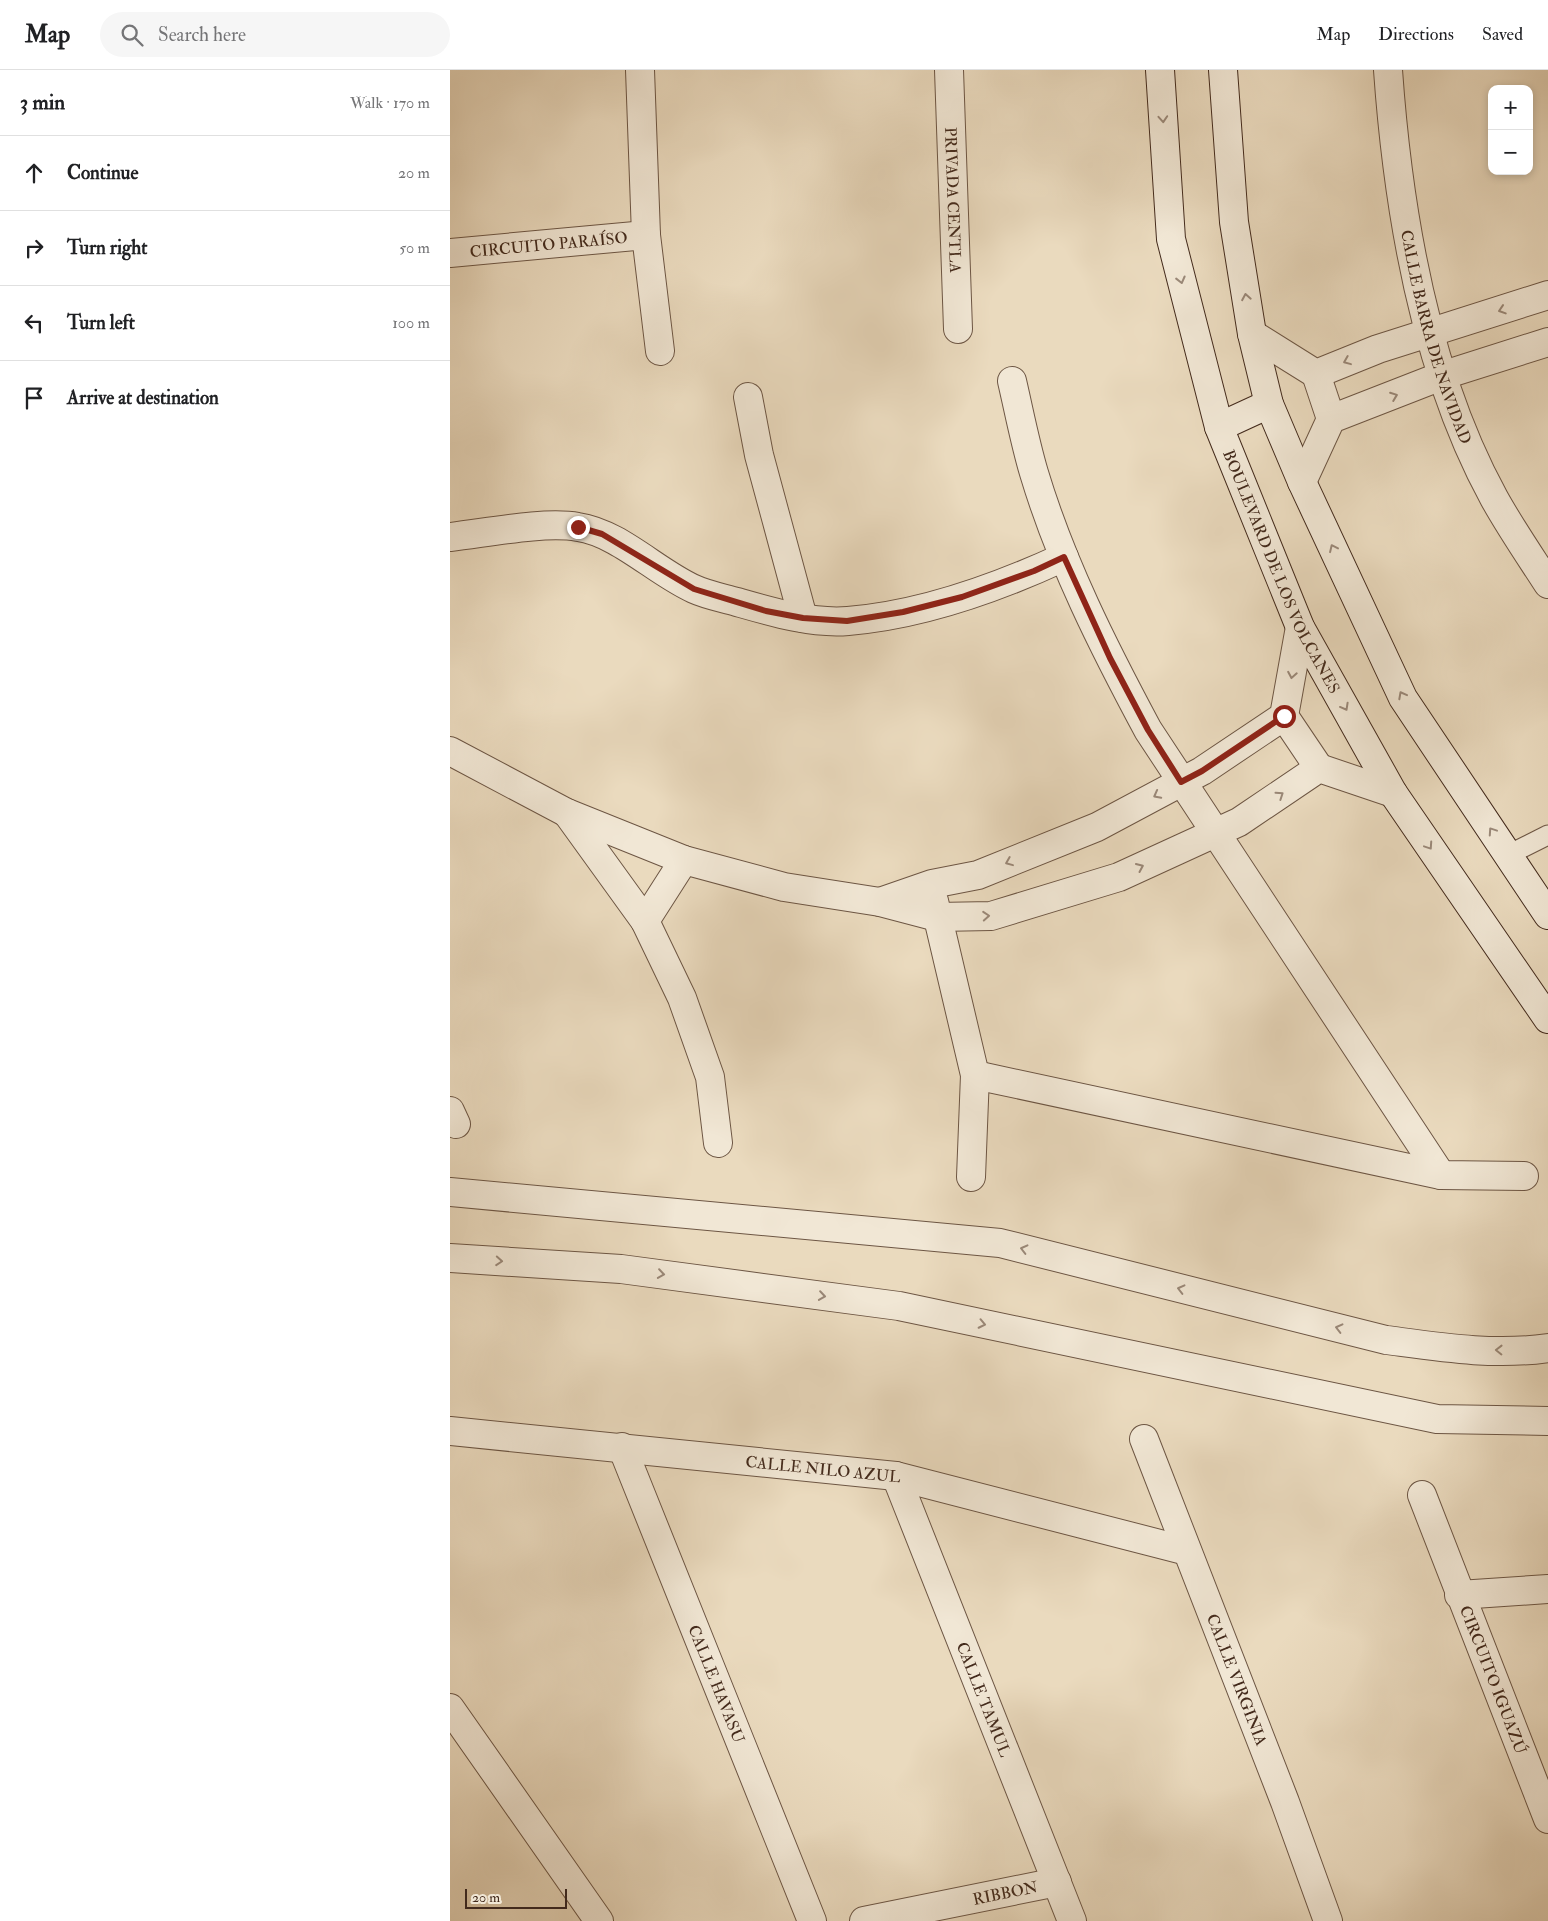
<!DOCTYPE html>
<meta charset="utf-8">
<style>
body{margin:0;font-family:"IM FELL Double Pica",serif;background:#f6f6f6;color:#202124}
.controls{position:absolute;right:15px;top:15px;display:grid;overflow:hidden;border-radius:10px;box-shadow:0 2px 8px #0003}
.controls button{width:45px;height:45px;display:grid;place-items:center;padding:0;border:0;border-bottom:1px solid #e0e0e0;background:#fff;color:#202124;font:25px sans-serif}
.scale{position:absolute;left:15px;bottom:12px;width:102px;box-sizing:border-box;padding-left:5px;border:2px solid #432a1c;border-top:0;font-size:14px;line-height:18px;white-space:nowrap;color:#432a1c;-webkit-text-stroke:4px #f1e7d5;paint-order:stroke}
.stop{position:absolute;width:15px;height:15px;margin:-11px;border:4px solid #8f2418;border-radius:50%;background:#fff}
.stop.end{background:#8f2418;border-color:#fff;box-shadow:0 1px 5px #0008}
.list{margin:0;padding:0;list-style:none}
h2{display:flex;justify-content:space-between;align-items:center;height:65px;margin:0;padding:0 20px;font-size:21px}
h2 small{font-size:16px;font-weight:400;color:#757577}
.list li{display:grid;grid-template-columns:32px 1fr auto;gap:15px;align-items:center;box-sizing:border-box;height:75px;padding:0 20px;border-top:1px solid #e0e0e0}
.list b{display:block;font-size:19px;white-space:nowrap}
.list em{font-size:16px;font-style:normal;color:#757577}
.icon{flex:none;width:28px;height:28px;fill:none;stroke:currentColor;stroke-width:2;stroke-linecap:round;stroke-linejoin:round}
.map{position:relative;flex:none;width:1098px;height:1851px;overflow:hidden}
header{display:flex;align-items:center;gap:30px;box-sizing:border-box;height:70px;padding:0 25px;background:#fff;border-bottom:1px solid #e0e0e0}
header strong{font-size:24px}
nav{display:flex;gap:28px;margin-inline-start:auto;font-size:18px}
.search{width:350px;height:45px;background:#f6f6f6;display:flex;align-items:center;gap:12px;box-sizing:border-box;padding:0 18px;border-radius:28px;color:#757577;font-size:19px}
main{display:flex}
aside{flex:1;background:#fff}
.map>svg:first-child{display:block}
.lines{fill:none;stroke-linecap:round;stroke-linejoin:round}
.lane-casing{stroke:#6d5644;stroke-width:21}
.street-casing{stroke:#6d5644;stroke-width:30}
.secondary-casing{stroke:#432a1c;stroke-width:30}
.lane{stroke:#f1e7d5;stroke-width:19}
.street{stroke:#f1e7d5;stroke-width:28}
.secondary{stroke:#f1e7d5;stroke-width:28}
.oneway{stroke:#9a8878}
.route{stroke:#8f2418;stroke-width:6}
.labels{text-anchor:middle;stroke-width:5;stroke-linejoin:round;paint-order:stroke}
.street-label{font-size:16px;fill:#432a1c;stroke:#f1e7d5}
</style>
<header>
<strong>Map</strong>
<div class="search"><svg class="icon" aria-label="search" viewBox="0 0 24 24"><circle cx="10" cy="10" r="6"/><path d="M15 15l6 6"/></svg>Search here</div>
<nav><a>Map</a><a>Directions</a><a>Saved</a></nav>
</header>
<main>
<aside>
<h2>3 min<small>Walk · 170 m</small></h2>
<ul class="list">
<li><svg class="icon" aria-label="ahead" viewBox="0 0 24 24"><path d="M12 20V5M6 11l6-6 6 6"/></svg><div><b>Continue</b></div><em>20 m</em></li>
<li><svg class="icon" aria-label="right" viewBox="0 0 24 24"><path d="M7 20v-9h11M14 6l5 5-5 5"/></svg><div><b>Turn right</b></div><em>50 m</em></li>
<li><svg class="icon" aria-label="left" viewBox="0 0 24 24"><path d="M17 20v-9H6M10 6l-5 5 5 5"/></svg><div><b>Turn left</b></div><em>100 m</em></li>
<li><svg class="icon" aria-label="arrive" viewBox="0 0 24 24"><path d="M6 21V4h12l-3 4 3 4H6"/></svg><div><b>Arrive at destination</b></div></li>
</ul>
</aside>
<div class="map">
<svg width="1098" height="1851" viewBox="0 0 1098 1851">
<rect width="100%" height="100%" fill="#eadabe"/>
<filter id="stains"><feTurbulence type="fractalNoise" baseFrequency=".004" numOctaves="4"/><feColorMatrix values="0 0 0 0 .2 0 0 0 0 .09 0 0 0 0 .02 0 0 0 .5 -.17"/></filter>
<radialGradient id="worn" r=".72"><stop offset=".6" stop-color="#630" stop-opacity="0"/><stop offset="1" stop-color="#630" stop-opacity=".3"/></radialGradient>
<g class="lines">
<defs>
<path id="lane" d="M1058,785l40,-20"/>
<g id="street">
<path d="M190,0l6,165 14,116"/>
<path id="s1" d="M499,0l9,259"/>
<path id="s2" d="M938,0c10,141 37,302 106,428 16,29 36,58 54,86"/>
<path id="s3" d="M0,183l196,-18"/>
<path d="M802,264l64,40 62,-25 170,-54"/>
<path d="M866,304l15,45"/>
<path d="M562,311c7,30 13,62 22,92 27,90 70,175 114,257l293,445"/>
<path d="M298,327l11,58 44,163"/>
<path d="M852,412l29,-63 113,-44 104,-33"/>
<path d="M0,467c36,-4 94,-16 128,-10 41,6 78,45 116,62 13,6 29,9 43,13 35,10 75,22 111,19 75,-6 149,-33 216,-64"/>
<path d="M834,646l35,52"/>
<path d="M0,681l117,62 117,47 100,27 96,15 57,15 54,-1 128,-39 120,-55 80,-54 74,25"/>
<path d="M117,743l78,108 37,77 28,79 8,66"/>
<path d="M484,831l41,174 -4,102"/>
<path d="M430,832l52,-18 46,-9 119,-48 105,-56 82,-55 16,-89"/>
<path d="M195,851l39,-61"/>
<path d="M525,1005l466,100 83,1"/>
<path d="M0,1041l6,13"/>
<path d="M0,1122l550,51 386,97c53,7 108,16 162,8"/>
<path d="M0,1188l171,11 278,37 538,113 111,2"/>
<path id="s4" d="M0,1361l446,45 291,75"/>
<path id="s5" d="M694,1369l141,363 43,119"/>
<path id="s6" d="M172,1377l190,474"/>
<path id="s7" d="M446,1406l176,445"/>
<path id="s8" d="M972,1425l126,324"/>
<path d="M1009,1525l89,-6"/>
<path d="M0,1638l149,213"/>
<path id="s9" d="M414,1851l193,-39"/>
</g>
<g id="secondary">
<path id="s10" d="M710,0l11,169 48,188 81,200 93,166 155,226"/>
<path d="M773,0l11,152 18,112 17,70 33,78 101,216 145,217"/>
<path d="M769,357l50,-23"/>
</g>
</defs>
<!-- lane casing -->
<use href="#lane" class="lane-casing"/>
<!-- street casing -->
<use href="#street" class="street-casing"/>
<!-- secondary casing -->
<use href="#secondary" class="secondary-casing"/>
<!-- lane -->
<use href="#lane" class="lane"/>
<!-- street -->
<use href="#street" class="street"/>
<!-- secondary -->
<use href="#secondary" class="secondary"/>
</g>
<!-- one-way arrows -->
<defs><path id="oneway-chevron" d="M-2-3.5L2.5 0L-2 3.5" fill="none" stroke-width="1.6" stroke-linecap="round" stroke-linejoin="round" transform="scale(1.25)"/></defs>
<g class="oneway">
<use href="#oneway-chevron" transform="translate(713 49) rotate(86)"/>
<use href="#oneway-chevron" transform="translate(731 210) rotate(76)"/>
<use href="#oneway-chevron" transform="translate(796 227) rotate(-100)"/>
<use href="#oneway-chevron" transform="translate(1052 240) rotate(162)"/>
<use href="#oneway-chevron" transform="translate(897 291) rotate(158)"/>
<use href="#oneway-chevron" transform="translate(944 326) rotate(-21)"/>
<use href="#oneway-chevron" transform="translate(883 478) rotate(-115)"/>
<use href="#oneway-chevron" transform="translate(842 605) rotate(100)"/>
<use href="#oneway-chevron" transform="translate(952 625) rotate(-118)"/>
<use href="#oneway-chevron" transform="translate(895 637) rotate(61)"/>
<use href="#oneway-chevron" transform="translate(707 725) rotate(152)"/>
<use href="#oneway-chevron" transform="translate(830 725) rotate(-34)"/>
<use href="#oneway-chevron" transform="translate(1042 761) rotate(-124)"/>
<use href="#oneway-chevron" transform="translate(979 776) rotate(56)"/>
<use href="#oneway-chevron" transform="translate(559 792) rotate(158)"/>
<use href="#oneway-chevron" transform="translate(690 797) rotate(-24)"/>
<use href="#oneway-chevron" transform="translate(536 846) rotate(-4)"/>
<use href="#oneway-chevron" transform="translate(574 1179) rotate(-166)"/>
<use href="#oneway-chevron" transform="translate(49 1191) rotate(4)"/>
<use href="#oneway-chevron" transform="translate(211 1204) rotate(8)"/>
<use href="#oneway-chevron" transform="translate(731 1219) rotate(-166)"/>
<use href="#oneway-chevron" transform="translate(372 1226) rotate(8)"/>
<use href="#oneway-chevron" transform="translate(532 1254) rotate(12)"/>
<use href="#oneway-chevron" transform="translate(889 1258) rotate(-166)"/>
<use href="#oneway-chevron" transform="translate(1049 1280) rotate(-179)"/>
</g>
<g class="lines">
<!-- route -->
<path class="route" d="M128,457l24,7 92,55 72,22 37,7 44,3 56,-9 59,-15 72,-26 30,-14 46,101 38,72 33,52 21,-11 82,-55"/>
</g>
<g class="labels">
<!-- street labels -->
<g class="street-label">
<text dy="6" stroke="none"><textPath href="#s1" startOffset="130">PRIVADA CENTLA</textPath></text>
<text dy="6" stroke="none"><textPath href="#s3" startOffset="99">CIRCUITO PARAÍSO</textPath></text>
<text dy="6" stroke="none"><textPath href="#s2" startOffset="272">CALLE BARRA DE NAVIDAD</textPath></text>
<text dy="6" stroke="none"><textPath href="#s10" startOffset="521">BOULEVARD DE LOS VOLCANES</textPath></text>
<text dy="6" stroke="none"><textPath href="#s4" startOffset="375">CALLE NILO AZUL</textPath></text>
<text dy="6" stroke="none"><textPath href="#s5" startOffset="258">CALLE VIRGINIA</textPath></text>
<text dy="6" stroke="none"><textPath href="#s8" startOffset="198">CIRCUITO IGUAZÚ</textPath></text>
<text dy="6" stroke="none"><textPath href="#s6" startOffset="255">CALLE HAVASU</textPath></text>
<text dy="6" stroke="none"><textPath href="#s7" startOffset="240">CALLE TAMUL</textPath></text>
<text dy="6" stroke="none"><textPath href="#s9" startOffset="144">RIBBON</textPath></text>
</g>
</g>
<rect width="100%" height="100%" filter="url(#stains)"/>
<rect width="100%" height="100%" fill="url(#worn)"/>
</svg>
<div class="controls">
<button>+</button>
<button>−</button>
</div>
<div class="scale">20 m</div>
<div class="stop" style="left:834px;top:646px"></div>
<div class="stop end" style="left:128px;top:457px"></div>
</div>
</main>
